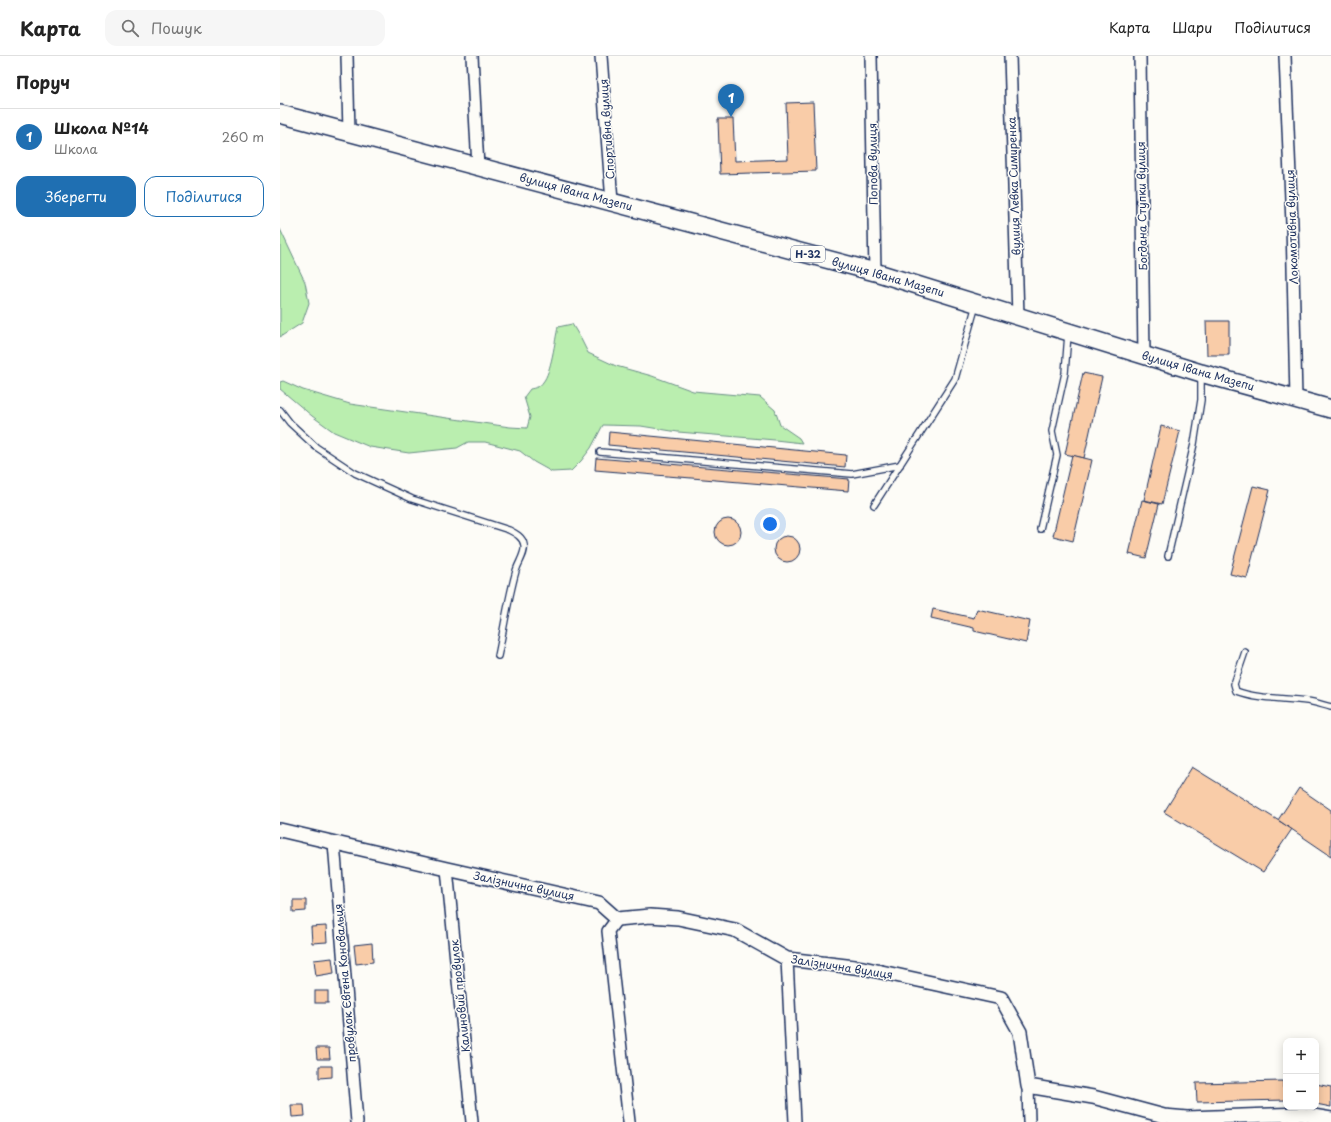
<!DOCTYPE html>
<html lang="uk">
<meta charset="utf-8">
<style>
body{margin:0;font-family:"Playpen Sans",sans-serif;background:#f6f6f6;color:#222}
.controls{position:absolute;right:12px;bottom:12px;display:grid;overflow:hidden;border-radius:8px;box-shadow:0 2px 10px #0003}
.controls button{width:36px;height:36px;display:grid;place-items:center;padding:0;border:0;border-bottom:1px solid #e0e0e0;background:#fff;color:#222;font:20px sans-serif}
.you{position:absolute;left:490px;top:468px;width:14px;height:14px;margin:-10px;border:3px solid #fff;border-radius:50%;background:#1a73e8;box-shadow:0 0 0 6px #1a73e833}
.badge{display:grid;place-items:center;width:26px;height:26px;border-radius:50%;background:#1f6fb2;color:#fff;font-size:13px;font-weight:700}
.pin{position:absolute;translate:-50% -33px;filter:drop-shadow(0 1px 2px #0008)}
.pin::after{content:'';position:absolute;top:21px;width:14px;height:12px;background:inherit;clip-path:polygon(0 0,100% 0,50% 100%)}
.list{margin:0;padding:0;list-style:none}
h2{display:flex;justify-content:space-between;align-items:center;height:52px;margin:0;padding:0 16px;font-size:17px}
h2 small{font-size:13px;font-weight:400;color:#767676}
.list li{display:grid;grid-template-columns:26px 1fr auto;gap:12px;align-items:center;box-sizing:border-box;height:56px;padding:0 16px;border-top:1px solid #e0e0e0}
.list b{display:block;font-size:15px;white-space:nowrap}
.list p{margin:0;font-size:13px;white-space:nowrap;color:#767676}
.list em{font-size:13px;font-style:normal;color:#767676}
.actions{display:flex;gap:8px;padding:12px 16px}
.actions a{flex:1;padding:9px 0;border:1px solid #1f6fb2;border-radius:12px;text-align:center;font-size:14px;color:#1f6fb2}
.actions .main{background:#1f6fb2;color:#fff}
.icon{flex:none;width:22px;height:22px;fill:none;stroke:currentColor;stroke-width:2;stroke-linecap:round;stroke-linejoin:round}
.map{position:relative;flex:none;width:1051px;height:1066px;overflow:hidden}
header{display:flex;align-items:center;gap:24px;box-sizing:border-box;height:56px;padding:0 20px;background:#fff;border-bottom:1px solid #e0e0e0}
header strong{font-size:19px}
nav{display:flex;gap:22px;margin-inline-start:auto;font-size:14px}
.search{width:280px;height:36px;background:#f6f6f6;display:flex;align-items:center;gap:10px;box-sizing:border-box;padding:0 14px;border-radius:12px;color:#767676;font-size:15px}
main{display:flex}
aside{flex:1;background:#fff}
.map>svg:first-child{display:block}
.green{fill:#baeeaf;stroke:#6a8e86}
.building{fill:#f9cca8;stroke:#1b2f5e}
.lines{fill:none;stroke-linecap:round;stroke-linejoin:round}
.service-casing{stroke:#1b2f5e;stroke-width:8}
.minor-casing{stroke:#1b2f5e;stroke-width:14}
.tertiary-casing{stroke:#1b2f5e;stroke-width:16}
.primary-casing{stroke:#1b2f5e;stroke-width:20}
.service{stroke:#fdfcf7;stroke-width:5.5}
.minor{stroke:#fdfcf7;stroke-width:11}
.tertiary{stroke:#fdfcf7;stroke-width:13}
.primary{stroke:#fdfcf7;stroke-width:17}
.labels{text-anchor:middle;stroke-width:3;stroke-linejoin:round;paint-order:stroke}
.shield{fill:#fdfcf7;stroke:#5f6c8c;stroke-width:1}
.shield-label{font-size:10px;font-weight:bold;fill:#1b2f5e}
.street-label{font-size:11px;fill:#1b2f5e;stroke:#fdfcf7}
</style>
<header>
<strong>Карта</strong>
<div class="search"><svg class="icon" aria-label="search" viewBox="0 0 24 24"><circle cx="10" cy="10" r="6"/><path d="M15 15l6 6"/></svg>Пошук</div>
<nav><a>Карта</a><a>Шари</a><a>Поділитися</a></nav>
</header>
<main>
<aside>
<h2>Поруч<small></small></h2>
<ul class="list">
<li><span class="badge">1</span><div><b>Школа №14</b><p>Школа</p></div><em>260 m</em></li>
</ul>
<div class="actions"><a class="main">Зберегти</a><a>Поділитися</a></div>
</aside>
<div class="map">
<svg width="1051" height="1066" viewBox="0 0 1051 1066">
<rect width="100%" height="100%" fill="#fdfcf7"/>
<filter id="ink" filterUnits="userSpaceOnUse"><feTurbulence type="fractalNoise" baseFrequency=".025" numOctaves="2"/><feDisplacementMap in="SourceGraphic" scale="8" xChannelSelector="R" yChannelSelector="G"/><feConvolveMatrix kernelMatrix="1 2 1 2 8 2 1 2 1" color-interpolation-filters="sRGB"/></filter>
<g filter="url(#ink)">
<!-- green -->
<g class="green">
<path d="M0,173l25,53 4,21 -7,20 -22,14z"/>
<path d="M292,268l9,15 7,14 28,13 36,10 41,15 67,6 15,13 5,15 19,13 3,5 -27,-3 -97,-8 -37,-6 -38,-1 -12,23 -10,13 -10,10 -19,1 -18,-10 -14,-11 -35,-9h-17l-11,6 -48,5 -39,-6 -36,-15 -22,-16 -32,-27v-7l3,-1 20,9 47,14 160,23 17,1 3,-11 -6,-20 6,-8c5,-1 10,-2 13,-7 8,-9 12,-42 15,-55z"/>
</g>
<!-- building -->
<g class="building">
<path d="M533,46l3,69 -96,3 -2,-55h15l2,42 53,-2 -2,-56z"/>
<path d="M926,265h23v34h-22z"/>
<path d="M803,317l19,4 -18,81 -19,-4z"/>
<path d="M881,370l19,5 -18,73 -18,-4z"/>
<path d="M329,376l237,23 -1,12 -237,-22z"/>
<path d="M792,399l20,5 -19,81 -20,-5z"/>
<path d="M316,402l253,21 -1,12 -253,-21z"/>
<path d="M973,430l17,4 -23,88 -17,-4z"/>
<path d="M862,444l17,4 -13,54 -17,-4z"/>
<circle cx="448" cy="476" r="13"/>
<circle cx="507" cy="493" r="13"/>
<path d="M653,553l41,9 3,-9 53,12 -4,22 -52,-12v-3l-43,-10z"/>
<path d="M912,711l100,62 -29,43 -99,-60z"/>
<path d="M1019,732l32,22v46l-53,-36z"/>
<path d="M13,844h13v11l-13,1z"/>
<path d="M46,870l1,16 -15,1 -1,-16z"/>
<path d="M92,887l1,19 -17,2 -2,-19z"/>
<path d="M52,902l2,15 -18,3 -2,-16z"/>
<rect x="35" y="935" width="13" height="12"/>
<path d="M36,992h13l1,11h-13z"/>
<path d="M39,1010h13v11l-13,1z"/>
<path d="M1003,1025v7h3v12l-89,2 -1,-19z"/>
<path d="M1036,1028l15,3v20l-15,-3z"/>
<path d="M11,1049h13l1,11 -13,1z"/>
</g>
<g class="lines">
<defs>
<g id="service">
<path d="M0,354l10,13 26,24 39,26 57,26 97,31c6,3 14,7 15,15 2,8 -6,18 -8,26 -8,28 -12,57 -18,85"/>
<path d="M320,396l252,22 48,-9"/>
<path d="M594,449l81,-126 21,-74"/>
<path d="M760,473l17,-74 -5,-24 13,-58 3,-39"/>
<path d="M888,500l26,-112 7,-44v-25"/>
<path d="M965,596l-11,32 2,7c22,8 47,7 71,10 8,1 16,4 24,6"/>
</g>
<g id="minor">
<path d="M67,0l2,76"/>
<path d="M192,0l6,111"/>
<path d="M321,0l11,146"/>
<path d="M591,0l4,216"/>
<path d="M730,0l8,260"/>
<path d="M860,0l4,300"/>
<path d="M1005,0l7,168 4,175"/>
<path d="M54,787l23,279"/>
<path d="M167,813l25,253"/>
<path d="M337,863l-9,12 21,191"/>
<path d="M507,903l8,163"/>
<path d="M748,1030l1,36"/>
</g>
<path id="tertiary" d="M0,774l167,39 152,34 18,16 33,-3 28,2 57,12 52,29 76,9 138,30 19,34 8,54 65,11 71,19 23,2 114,-4 30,5"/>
<path id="primary" d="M0,58l595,158 326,101 130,36"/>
</defs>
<!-- service casing -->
<use href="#service" class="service-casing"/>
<!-- minor casing -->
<use href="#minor" class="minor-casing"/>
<!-- tertiary casing -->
<use href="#tertiary" class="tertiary-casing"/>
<!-- primary casing -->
<use href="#primary" class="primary-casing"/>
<!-- service -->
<use href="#service" class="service"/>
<!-- minor -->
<use href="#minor" class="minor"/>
<!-- tertiary -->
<use href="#tertiary" class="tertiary"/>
<!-- primary -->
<use href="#primary" class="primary"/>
</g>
</g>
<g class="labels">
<!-- shield labels -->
<rect class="shield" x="511" y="190" width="34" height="16" rx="3"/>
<g class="shield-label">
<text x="528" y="202">Н-32</text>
</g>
<!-- street labels -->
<g class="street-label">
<text transform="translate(327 73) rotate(-94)" y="4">Спортивна вулиця</text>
<text transform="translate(593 108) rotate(-91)" y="4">Попова вулиця</text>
<text transform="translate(734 130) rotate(-92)" y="4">вулиця Левка Симиренка</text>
<text transform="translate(296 136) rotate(15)" y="4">вулиця Івана Мазепи</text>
<text transform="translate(862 150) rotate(-91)" y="4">Богдана Ступки вулиця</text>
<text transform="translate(1012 171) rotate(-92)" y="4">Локомотивна вулиця</text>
<text transform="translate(608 221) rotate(16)" y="4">вулиця Івана Мазепи</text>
<text transform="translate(918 315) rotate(16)" y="4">вулиця Івана Мазепи</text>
<text transform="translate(244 830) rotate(12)" y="4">Залізнична вулиця</text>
<text transform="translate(562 911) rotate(9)" y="4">Залізнична вулиця</text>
<text transform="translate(65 927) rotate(-95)" y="4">провулок Євгена Коновальця</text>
<text transform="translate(180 940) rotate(-96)" y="4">Калиновий провулок</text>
</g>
</g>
</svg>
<div class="controls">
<button>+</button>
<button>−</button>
</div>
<div class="you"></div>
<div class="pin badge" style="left:451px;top:61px">1</div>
</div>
</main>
